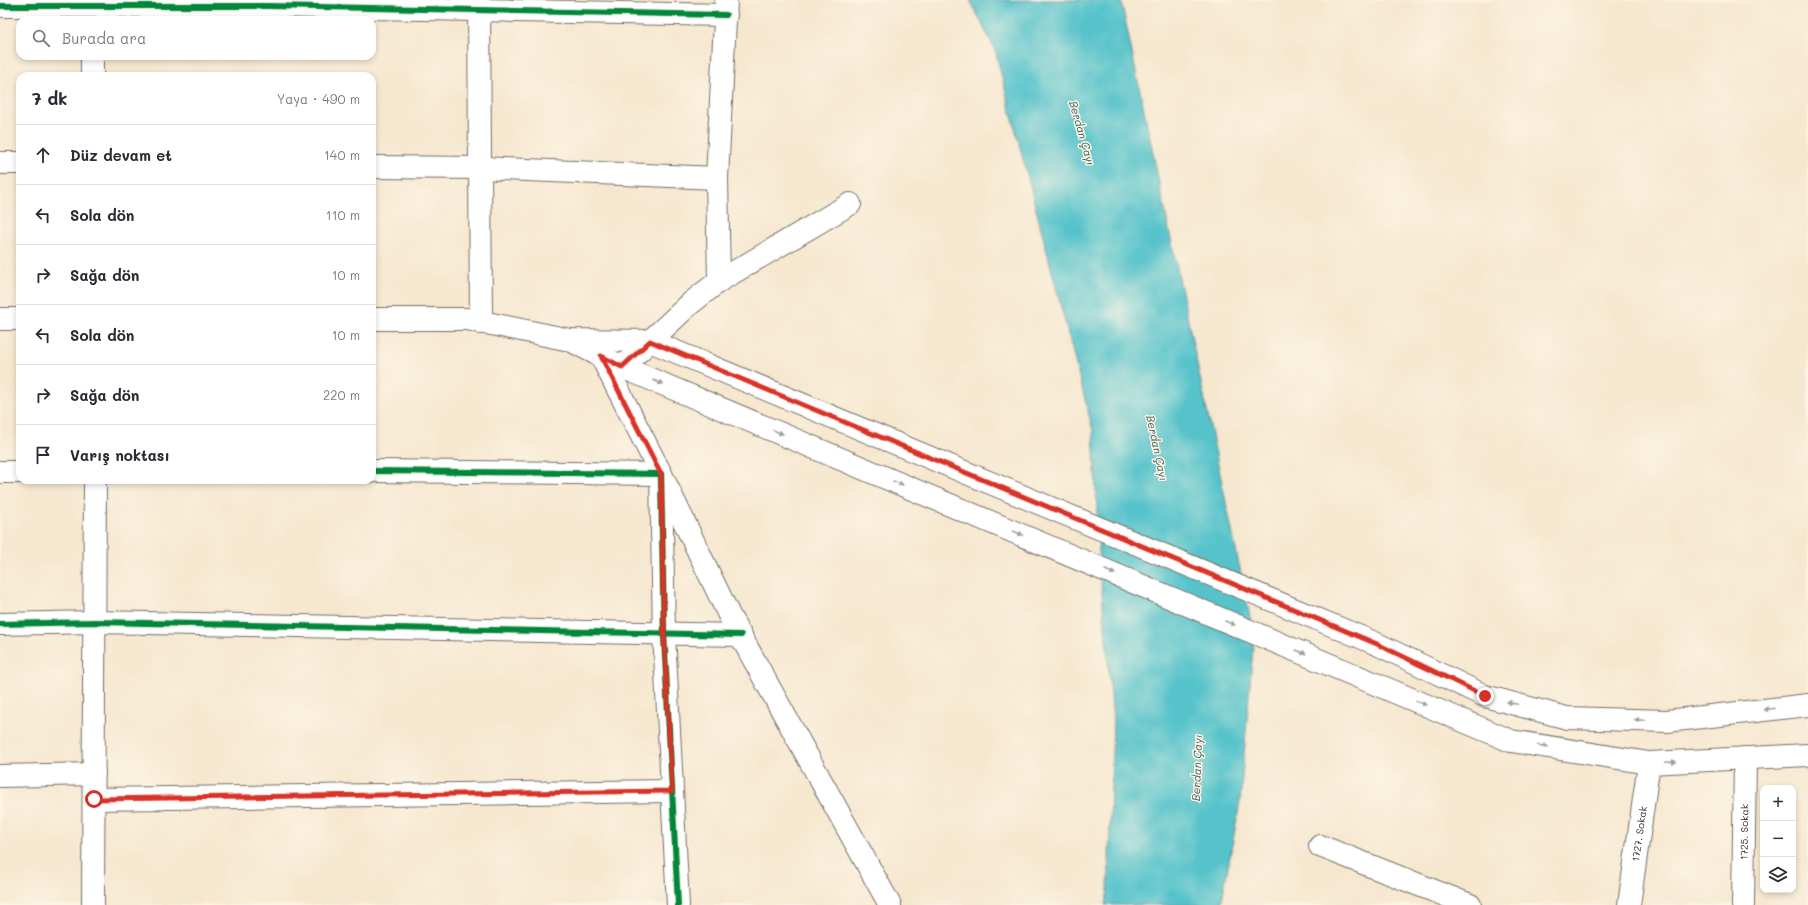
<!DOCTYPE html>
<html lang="tr">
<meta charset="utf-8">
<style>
body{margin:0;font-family:Mali,sans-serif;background:#f7f7f7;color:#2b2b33}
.controls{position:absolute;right:12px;bottom:12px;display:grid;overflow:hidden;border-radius:8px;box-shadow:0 2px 6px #0003}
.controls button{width:36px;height:36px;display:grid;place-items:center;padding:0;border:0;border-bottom:1px solid #e1e1e2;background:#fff;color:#2b2b33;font:20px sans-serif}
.stop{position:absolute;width:12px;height:12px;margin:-9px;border:3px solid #d93025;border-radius:50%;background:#fff}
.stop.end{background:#d93025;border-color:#fff;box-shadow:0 1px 4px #0008}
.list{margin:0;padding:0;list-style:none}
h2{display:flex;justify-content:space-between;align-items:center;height:52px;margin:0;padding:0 16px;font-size:17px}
h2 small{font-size:13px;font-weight:400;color:#7c7c81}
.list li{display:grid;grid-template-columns:26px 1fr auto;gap:12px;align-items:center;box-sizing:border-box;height:60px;padding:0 16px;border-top:1px solid #e1e1e2}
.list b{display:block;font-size:15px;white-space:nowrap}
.list em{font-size:13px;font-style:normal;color:#7c7c81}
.icon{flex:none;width:22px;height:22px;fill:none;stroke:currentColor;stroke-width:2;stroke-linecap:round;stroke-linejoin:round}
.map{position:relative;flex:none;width:1808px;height:905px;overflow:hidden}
.search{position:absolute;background:#fff;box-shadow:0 2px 6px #0003;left:16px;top:16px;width:360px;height:44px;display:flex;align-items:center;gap:10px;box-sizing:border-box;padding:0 14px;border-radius:12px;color:#7c7c81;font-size:15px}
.panel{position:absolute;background:#fff;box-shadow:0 2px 6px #0003;left:16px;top:72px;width:360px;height:412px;border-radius:12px}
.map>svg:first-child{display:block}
.water{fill:#56c3cb;stroke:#40777b}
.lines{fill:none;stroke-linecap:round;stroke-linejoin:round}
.minor-casing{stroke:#726d64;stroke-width:24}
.secondary-casing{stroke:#726d64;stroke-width:24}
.minor{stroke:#fff;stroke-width:22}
.secondary{stroke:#fff;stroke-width:22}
.cycleway-casing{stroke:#fcf5e5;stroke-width:8}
.cycleway{stroke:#00873e;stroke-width:6}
.oneway{fill:#a0a0a0}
.route{stroke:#d93025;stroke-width:5}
.labels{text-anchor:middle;stroke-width:3;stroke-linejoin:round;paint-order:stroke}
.street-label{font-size:10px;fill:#2b2b2b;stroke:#fcf5e5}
.water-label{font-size:11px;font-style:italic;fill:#38595b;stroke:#fcf5e5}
</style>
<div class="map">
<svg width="1808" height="905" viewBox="0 0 1808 905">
<rect width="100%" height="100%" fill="#fcf5e5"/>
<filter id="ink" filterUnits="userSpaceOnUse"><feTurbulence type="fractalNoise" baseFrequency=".025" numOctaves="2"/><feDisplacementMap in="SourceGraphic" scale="8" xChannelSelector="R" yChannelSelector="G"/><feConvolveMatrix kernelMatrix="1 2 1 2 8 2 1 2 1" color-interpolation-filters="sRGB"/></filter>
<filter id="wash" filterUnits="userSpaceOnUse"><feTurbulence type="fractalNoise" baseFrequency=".012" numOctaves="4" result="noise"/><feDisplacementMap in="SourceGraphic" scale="16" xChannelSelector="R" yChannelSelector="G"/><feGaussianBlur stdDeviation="0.9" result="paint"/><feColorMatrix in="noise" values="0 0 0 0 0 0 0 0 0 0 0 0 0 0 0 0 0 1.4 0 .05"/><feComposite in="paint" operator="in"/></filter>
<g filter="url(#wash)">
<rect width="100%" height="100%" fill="#f6e7cf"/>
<!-- water -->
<path class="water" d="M970,0h151l133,636 -14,166 -19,103h-116l3,-14 5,-172 -13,-148 -7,-140 -98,-381z"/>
</g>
<g filter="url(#ink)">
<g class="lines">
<defs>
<g id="minor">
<path d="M479,0l2,323"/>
<path d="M0,6h267l459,9"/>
<path d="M92,56v20"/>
<path d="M0,163h20"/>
<path d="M372,167l108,1 237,10"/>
<path d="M719,281l131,-77"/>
<path d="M0,319h20"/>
<path d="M372,319h95l103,21 80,1"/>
<path d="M570,340l52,27 69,-64 28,-22 -2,-103 9,-177"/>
<path d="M601,356l60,118 68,141 161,290"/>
<path d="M372,471l289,3 3,160 14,271"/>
<path d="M0,472h20"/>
<path d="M0,624l95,-2 646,13"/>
<path d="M0,776l94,-2"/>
<path d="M94,799l578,-8"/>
<path d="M1320,846l150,59"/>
<path d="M93,905l2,-425"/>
<path id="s1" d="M1629,905l20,-142"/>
<path id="s2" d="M1743,905l2,-147"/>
</g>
<g id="secondary">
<path d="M650,341l727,303 108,52 82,22 100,3 141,-16"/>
<path d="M622,367l889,374 138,22 159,-8"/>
</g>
</defs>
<!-- minor casing -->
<use href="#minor" class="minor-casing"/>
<!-- secondary casing -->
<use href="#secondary" class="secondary-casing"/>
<!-- minor -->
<use href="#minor" class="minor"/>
<!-- secondary -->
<use href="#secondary" class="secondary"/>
<defs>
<g id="cycleway">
<path d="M0,6h267l459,9"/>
<path d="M372,471l289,3 3,160 14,271"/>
<path d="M0,624l95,-2 646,13"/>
</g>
</defs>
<!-- cycleway casing -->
<use href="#cycleway" class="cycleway-casing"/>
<!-- cycleway -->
<use href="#cycleway" class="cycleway"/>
</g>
<!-- one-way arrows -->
<defs><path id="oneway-solid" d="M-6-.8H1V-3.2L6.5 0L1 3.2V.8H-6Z"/></defs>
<g class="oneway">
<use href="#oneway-solid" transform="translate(658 382) rotate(23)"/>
<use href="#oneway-solid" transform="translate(778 432) rotate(23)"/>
<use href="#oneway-solid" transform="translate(898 483) rotate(23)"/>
<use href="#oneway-solid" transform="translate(1018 533) rotate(23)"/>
<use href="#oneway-solid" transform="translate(1110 572) rotate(23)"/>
<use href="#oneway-solid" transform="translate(1230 623) rotate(23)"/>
<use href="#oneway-solid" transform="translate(1301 652) rotate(23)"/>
<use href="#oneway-solid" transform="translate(1421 703) rotate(23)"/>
<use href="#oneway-solid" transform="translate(1512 703) rotate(-165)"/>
<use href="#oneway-solid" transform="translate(1769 709) rotate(173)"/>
<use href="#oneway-solid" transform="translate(1640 720) rotate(-178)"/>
<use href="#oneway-solid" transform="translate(1543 746) rotate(9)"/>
<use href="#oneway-solid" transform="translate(1671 762) rotate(-3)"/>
</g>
</g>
<g class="lines" filter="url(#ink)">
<!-- route -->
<path class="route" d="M94,799l578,-8 -8,-157 -3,-160 -60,-118 21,11 28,-26 727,303 108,52"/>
</g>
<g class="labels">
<!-- street labels -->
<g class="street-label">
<text dy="4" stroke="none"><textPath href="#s2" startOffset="73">1725. Sokak</textPath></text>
<text dy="4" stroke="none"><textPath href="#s1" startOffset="72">1727. Sokak</textPath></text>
</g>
<!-- water labels -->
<g class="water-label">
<text transform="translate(1082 133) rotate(74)" y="4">Berdan Çayı</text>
<text transform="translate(1157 448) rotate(78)" y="4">Berdan Çayı</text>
<text transform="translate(1197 768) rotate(-88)" y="4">Berdan Çayı</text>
</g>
</g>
</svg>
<div class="controls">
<button>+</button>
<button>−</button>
<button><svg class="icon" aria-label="layers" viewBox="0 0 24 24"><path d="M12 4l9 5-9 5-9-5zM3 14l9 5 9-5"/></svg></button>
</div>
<div class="stop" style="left:94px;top:799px"></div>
<div class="stop end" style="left:1485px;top:696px"></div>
<div class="search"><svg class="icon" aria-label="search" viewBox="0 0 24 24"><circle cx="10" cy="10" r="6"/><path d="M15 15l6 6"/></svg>Burada ara</div>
<section class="panel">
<h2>7 dk<small>Yaya · 490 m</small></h2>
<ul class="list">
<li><svg class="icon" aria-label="ahead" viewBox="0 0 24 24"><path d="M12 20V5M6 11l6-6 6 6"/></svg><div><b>Düz devam et</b></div><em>140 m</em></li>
<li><svg class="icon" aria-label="left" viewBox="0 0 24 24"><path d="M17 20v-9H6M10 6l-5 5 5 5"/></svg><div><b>Sola dön</b></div><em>110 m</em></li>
<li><svg class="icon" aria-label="right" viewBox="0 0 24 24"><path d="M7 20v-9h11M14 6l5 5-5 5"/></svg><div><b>Sağa dön</b></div><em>10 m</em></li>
<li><svg class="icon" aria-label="left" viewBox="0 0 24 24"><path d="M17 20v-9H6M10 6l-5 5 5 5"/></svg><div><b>Sola dön</b></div><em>10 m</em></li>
<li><svg class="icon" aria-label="right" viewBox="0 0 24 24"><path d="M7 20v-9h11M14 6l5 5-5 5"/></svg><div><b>Sağa dön</b></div><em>220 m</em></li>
<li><svg class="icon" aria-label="arrive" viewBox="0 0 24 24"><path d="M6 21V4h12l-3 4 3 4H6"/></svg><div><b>Varış noktası</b></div></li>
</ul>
</section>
</div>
